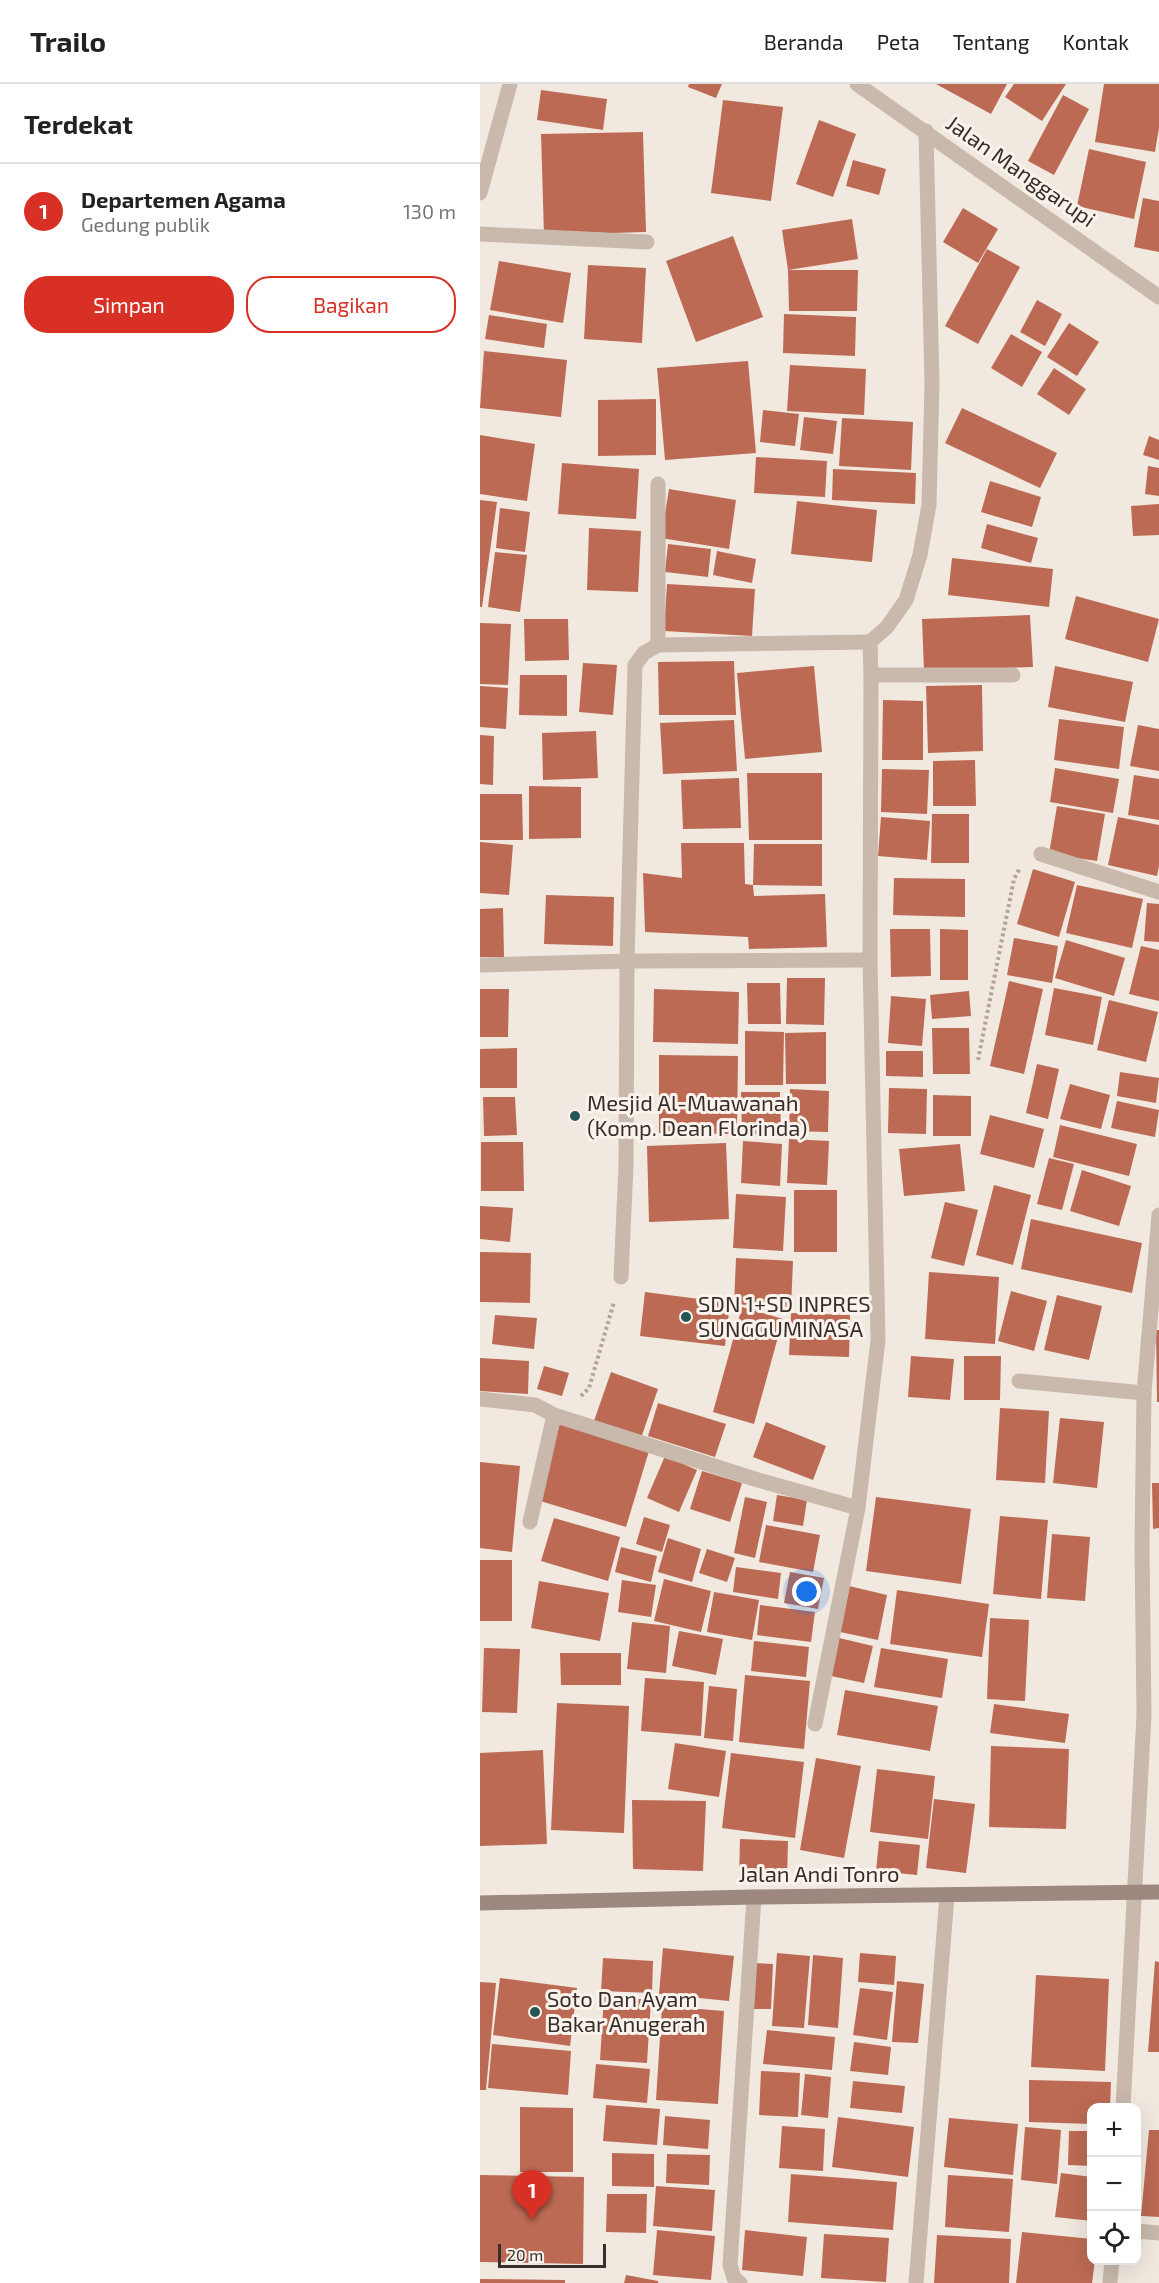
<!DOCTYPE html>
<html lang="id">
<meta charset="utf-8">
<style>
body{margin:0;font-family:"Exo 2",sans-serif;background:#f2f2f2;color:#222}
.controls{position:absolute;right:18px;bottom:18px;display:grid;overflow:hidden;border-radius:12px;box-shadow:0 6px 24px #0002}
.controls button{width:54px;height:54px;display:grid;place-items:center;padding:0;border:0;border-bottom:2px solid #e0e0e0;background:#fff;color:#222;font:30px sans-serif}
.scale{position:absolute;left:18px;bottom:15px;width:108px;box-sizing:border-box;padding-left:6px;border:3px solid #372e2b;border-top:0;font-size:16px;line-height:21px;white-space:nowrap;color:#372e2b;-webkit-text-stroke:4px #f9f3ec;paint-order:stroke}
.you{position:absolute;left:327px;top:1508px;width:21px;height:21px;margin:-15px;border:4px solid #fff;border-radius:50%;background:#1a73e8;box-shadow:0 0 0 9px #1a73e833}
.badge{display:grid;place-items:center;width:39px;height:39px;border-radius:50%;background:#d93025;color:#fff;font-size:20px;font-weight:700}
.pin{position:absolute;translate:-50% -50px;filter:drop-shadow(0 2px 3px #0008)}
.pin::after{content:'';position:absolute;top:32px;width:21px;height:18px;background:inherit;clip-path:polygon(0 0,100% 0,50% 100%)}
.list{margin:0;padding:0;list-style:none}
h2{display:flex;justify-content:space-between;align-items:center;height:78px;margin:0;padding:0 24px;font-size:26px}
h2 small{font-size:20px;font-weight:400;color:#767676}
.list li{display:grid;grid-template-columns:39px 1fr auto;gap:18px;align-items:center;box-sizing:border-box;height:96px;padding:0 24px;border-top:2px solid #e0e0e0}
.list b{display:block;font-size:22px;white-space:nowrap}
.list p{margin:0;font-size:20px;white-space:nowrap;color:#767676}
.list em{font-size:20px;font-style:normal;color:#767676}
.actions{display:flex;gap:12px;padding:18px 24px}
.actions a{flex:1;padding:14px 0;border:2px solid #d93025;border-radius:24px;text-align:center;font-size:21px;color:#d93025}
.actions .main{background:#d93025;color:#fff}
.icon{flex:none;width:33px;height:33px;fill:none;stroke:currentColor;stroke-width:2;stroke-linecap:round;stroke-linejoin:round}
.map{position:relative;flex:none;width:679px;height:2199px;overflow:hidden}
header{display:flex;align-items:center;gap:36px;box-sizing:border-box;height:84px;padding:0 30px;background:#fff;border-bottom:2px solid #e0e0e0}
header strong{font-size:28px}
nav{display:flex;gap:33px;margin-inline-start:auto;font-size:21px}
main{display:flex}
aside{flex:1;background:#fff}
.map>svg:first-child{display:block}
.building{fill:#bc6a53}
.lines{fill:none;stroke-linecap:round;stroke-linejoin:round}
.path{stroke:#b4a397;stroke-width:4;stroke-dasharray:3 3;stroke-linecap:butt}
.street{stroke:#c9b9ad;stroke-width:15}
.secondary{stroke:#9c887e;stroke-width:15}
.poi-dot{fill:#245456;stroke:#f9f3ec;stroke-width:2}
.labels{text-anchor:middle;stroke-width:6;stroke-linejoin:round;paint-order:stroke}
.street-label{font-size:22px;fill:#372e2b;stroke:#f9f3ec}
.poi-label{font-size:22px;fill:#372e2b;stroke:#f9f3ec;text-anchor:start}
</style>
<header>
<strong>Trailo</strong>
<nav><a>Beranda</a><a>Peta</a><a>Tentang</a><a>Kontak</a></nav>
</header>
<main>
<aside>
<h2>Terdekat<small></small></h2>
<ul class="list">
<li><span class="badge">1</span><div><b>Departemen Agama</b><p>Gedung publik</p></div><em>130 m</em></li>
</ul>
<div class="actions"><a class="main">Simpan</a><a>Bagikan</a></div>
</aside>
<div class="map">
<svg width="679" height="2199" viewBox="0 0 679 2199">
<rect width="100%" height="100%" fill="#f1e9e0"/>
<!-- building -->
<g class="building">
<path d="M209,0h33l-6,14 -28,-11z"/>
<path d="M456,0h71l-16,30z"/>
<path d="M534,0h52l-24,37 -37,-24z"/>
<path d="M624,0h55v44l-4,24 -60,-10z"/>
<path d="M61,6l66,9 -4,31 -66,-10z"/>
<path d="M583,11l26,14 -35,66 -26,-14z"/>
<path d="M243,16l60,7 -12,94 -60,-8z"/>
<path d="M339,36l37,14 -23,63 -37,-13z"/>
<path d="M163,48l3,100 -102,3 -3,-101z"/>
<path d="M609,65l57,13 -12,57 -57,-13z"/>
<path d="M373,76l33,9 -7,26 -33,-9z"/>
<path d="M663,114l16,3v51l-25,-5z"/>
<path d="M483,124l35,21 -20,34 -35,-21z"/>
<path d="M372,135l6,40 -70,11 -6,-40z"/>
<path d="M253,152l30,81 -67,25 -30,-81z"/>
<path d="M507,165l33,18 -42,77 -33,-18z"/>
<path d="M19,177l72,12 -8,50 -73,-13z"/>
<path d="M108,181l58,3 -4,75 -58,-4z"/>
<path d="M308,186h70l-1,41h-68z"/>
<path d="M557,216l25,14 -17,32 -25,-14z"/>
<path d="M304,230l72,3 -1,39 -72,-3z"/>
<path d="M9,231l58,9 -3,24 -59,-9z"/>
<path d="M589,239l30,19 -22,34 -30,-19z"/>
<path d="M531,250l31,18 -20,35 -31,-19z"/>
<path d="M4,267l83,9 -6,57 -81,-9z"/>
<path d="M268,277l8,92 -91,7 -8,-92z"/>
<path d="M310,281l76,4 -2,46 -77,-4z"/>
<path d="M574,284l32,21 -17,26 -32,-21z"/>
<path d="M176,315v56l-58,1v-56z"/>
<path d="M482,324l95,45 -17,35 -95,-45z"/>
<path d="M283,326l36,4 -4,32 -35,-4z"/>
<path d="M324,333l33,4 -4,33 -33,-4z"/>
<path d="M362,334l71,4 -2,48 -72,-4z"/>
<path d="M0,351l55,9 -8,57 -47,-7z"/>
<path d="M669,352l10,4v20l-16,-5z"/>
<path d="M276,373l71,4 -2,36 -71,-4z"/>
<path d="M82,379l77,6 -3,50 -78,-5z"/>
<path d="M668,382l11,2v28l-14,-2z"/>
<path d="M353,385l83,4 -1,31 -83,-4z"/>
<path d="M510,397l51,16 -9,30 -51,-15z"/>
<path d="M189,405l67,11 -7,49 -68,-11z"/>
<path d="M0,416l17,2 -15,105h-2z"/>
<path d="M317,417l80,9 -5,52 -81,-8z"/>
<path d="M679,420v31l-26,1 -2,-30z"/>
<path d="M20,424l30,4 -5,40 -29,-4z"/>
<path d="M507,440l51,14 -7,25 -50,-15z"/>
<path d="M109,444l52,3 -3,61 -51,-2z"/>
<path d="M188,460l43,5 -3,28 -43,-5z"/>
<path d="M237,467l39,8 -4,24 -39,-8z"/>
<path d="M15,468l32,3 -7,57 -32,-5z"/>
<path d="M472,474l101,11 -4,38 -101,-12z"/>
<path d="M187,500l88,5 -3,47 -88,-5z"/>
<path d="M596,512l83,23 -11,43 -83,-23z"/>
<path d="M550,531l3,52 -109,4 -2,-52z"/>
<path d="M44,535h44l1,41 -44,1z"/>
<path d="M0,539l31,1 -3,61 -28,-1z"/>
<path d="M254,577l2,54h-77l-1,-53z"/>
<path d="M103,579l34,2 -4,50 -34,-3z"/>
<path d="M334,582l8,86 -77,7 -8,-86z"/>
<path d="M575,582l78,16 -8,40 -77,-15z"/>
<path d="M40,591h47v41l-48,-1z"/>
<path d="M502,601l1,66 -55,2 -2,-67z"/>
<path d="M0,602l28,2 -2,41 -26,-2z"/>
<path d="M403,616l40,1v59h-41z"/>
<path d="M579,635l65,8 -5,42 -65,-9z"/>
<path d="M254,636l3,51 -74,3 -3,-51z"/>
<path d="M658,641l21,4v42l-29,-5z"/>
<path d="M116,647l2,47 -55,2 -1,-47z"/>
<path d="M0,651l14,1 -1,49 -13,-1z"/>
<path d="M495,676l1,46h-43v-45z"/>
<path d="M575,684l64,11 -6,34 -63,-11z"/>
<path d="M402,685l47,1 -2,44 -46,-2z"/>
<path d="M267,689h75v67h-73z"/>
<path d="M654,691l25,4v41l-31,-5z"/>
<path d="M259,694l2,50 -58,1 -2,-49z"/>
<path d="M49,702l52,1v51l-52,1z"/>
<path d="M0,710h42l1,46h-43z"/>
<path d="M577,722l48,8 -8,47 -48,-7z"/>
<path d="M452,730h37v49h-38z"/>
<path d="M401,733l49,4 -3,39 -49,-4z"/>
<path d="M638,733l41,8v41l-2,10 -49,-11z"/>
<path d="M0,758l33,3 -4,50 -29,-2z"/>
<path d="M201,759h63l1,41 8,1 1,-41h68v42l-69,-1 1,11 71,-2 2,53 -78,2 -1,-12 -103,-5 -2,-59 39,5z"/>
<path d="M553,785l42,13 -16,55 -42,-13z"/>
<path d="M414,794l71,1v38l-72,-2z"/>
<path d="M597,801l66,14 -11,49 -66,-15z"/>
<path d="M66,811l68,2 -1,49 -69,-2z"/>
<path d="M667,819l12,1v38l-15,-1z"/>
<path d="M23,824l1,49h-24v-48z"/>
<path d="M410,845h40l1,47 -40,1z"/>
<path d="M460,845l28,1v50h-28z"/>
<path d="M534,854l44,8 -6,37 -45,-8z"/>
<path d="M586,856l59,18 -11,38 -59,-18z"/>
<path d="M661,862l18,4v51l-30,-7z"/>
<path d="M307,894h38l-1,47 -38,-1z"/>
<path d="M529,897l34,8 -19,85 -34,-8z"/>
<path d="M267,899h33l1,41h-33z"/>
<path d="M574,904l48,9 -9,48 -48,-10z"/>
<path d="M0,905h29l-1,48h-28z"/>
<path d="M174,905l85,3 -1,52 -85,-2z"/>
<path d="M489,907l2,25 -39,3 -2,-24z"/>
<path d="M411,912l35,3 -4,47 -34,-3z"/>
<path d="M629,916l49,12 -12,50 -49,-12z"/>
<path d="M452,944h37l1,46h-37z"/>
<path d="M265,947l39,1 -1,53h-38z"/>
<path d="M346,948v52h-40l-1,-51z"/>
<path d="M37,964v40h-37v-39z"/>
<path d="M406,967h37v26l-37,-1z"/>
<path d="M179,971l79,1 -1,78 -78,-1z"/>
<path d="M557,980l22,5 -11,50 -22,-6z"/>
<path d="M640,988l39,6 -3,25 -39,-7z"/>
<path d="M590,1000l40,11 -9,34 -41,-10z"/>
<path d="M409,1004l38,1 -1,45 -38,-1z"/>
<path d="M310,1005l39,2 -1,41 -39,-1z"/>
<path d="M261,1008h39l1,42 -39,1z"/>
<path d="M453,1011l38,1v40h-38z"/>
<path d="M3,1013h32l2,38 -33,1z"/>
<path d="M637,1017l42,9 -4,27 -44,-9z"/>
<path d="M510,1031l54,14 -10,39 -54,-14z"/>
<path d="M580,1041l77,19 -8,32 -76,-19z"/>
<path d="M309,1055l40,2 -2,44 -40,-2z"/>
<path d="M263,1057l39,3 -2,42 -39,-3z"/>
<path d="M1,1058h42l1,49h-43z"/>
<path d="M246,1059l3,76 -80,3 -2,-76z"/>
<path d="M480,1060l5,47 -61,5 -5,-47z"/>
<path d="M569,1074l25,6 -12,46 -25,-6z"/>
<path d="M602,1086l49,16 -12,40 -49,-15z"/>
<path d="M514,1101l37,10 -18,70 -37,-10z"/>
<rect x="314" y="1106" width="43" height="62"/>
<path d="M256,1110l50,3 -3,54 -50,-3z"/>
<path d="M465,1118l33,8 -14,56 -33,-8z"/>
<path d="M0,1122l33,2 -3,34 -30,-3z"/>
<path d="M551,1135l111,24 -10,50 -111,-24z"/>
<path d="M0,1168l51,1 -1,50 -50,-1z"/>
<path d="M256,1174l57,3 -2,47 -57,-4z"/>
<path d="M449,1188l70,5 -4,67 -70,-5z"/>
<path d="M531,1207l36,10 -13,50 -36,-10z"/>
<path d="M165,1208l85,11 -5,43 -85,-10z"/>
<path d="M577,1211l45,11 -13,54 -45,-10z"/>
<path d="M262,1223l41,12 -29,105 -41,-12z"/>
<path d="M311,1229l59,2 -1,42 -60,-2z"/>
<path d="M15,1231l42,3 -3,31 -42,-5z"/>
<path d="M676,1246h3v72h-2z"/>
<path d="M431,1272l43,3 -4,41 -42,-3z"/>
<path d="M484,1272h37l-1,44h-36z"/>
<path d="M0,1274l49,3 -1,33 -48,-3z"/>
<path d="M64,1282l25,7 -7,23 -25,-7z"/>
<path d="M131,1288l47,17 -17,49 -47,-17z"/>
<path d="M178,1319l68,21 -11,33 -67,-21z"/>
<path d="M520,1324l49,3 -4,72 -49,-3z"/>
<path d="M580,1334l44,4 -7,66 -44,-5z"/>
<path d="M286,1338l60,24 -13,34 -60,-23z"/>
<path d="M80,1339l89,28 -23,76 -89,-27z"/>
<path d="M185,1372l32,14 -18,42 -32,-14z"/>
<path d="M0,1378l40,4 -8,86 -32,-4z"/>
<path d="M222,1387l40,12 -12,39 -40,-13z"/>
<path d="M672,1399h7v45l-6,1z"/>
<path d="M297,1411l30,5 -4,26 -30,-5z"/>
<path d="M265,1413l22,5 -12,56 -21,-5z"/>
<path d="M396,1413l95,12 -10,75 -95,-13z"/>
<path d="M520,1432l48,4 -7,79 -48,-5z"/>
<path d="M164,1433l26,8 -8,27 -26,-8z"/>
<path d="M74,1434l66,19 -12,44 -67,-20z"/>
<path d="M286,1441l54,10 -7,37 -54,-10z"/>
<path d="M572,1450l38,3 -5,64 -38,-3z"/>
<path d="M188,1454l33,11 -9,33 -34,-10z"/>
<path d="M141,1463l36,9 -6,26 -36,-10z"/>
<path d="M227,1465l28,9 -8,24 -28,-9z"/>
<rect x="0" y="1476" width="32" height="61"/>
<path d="M256,1483l45,6 -3,26 -45,-7z"/>
<path d="M310,1488l34,6 -6,31 -34,-6z"/>
<path d="M184,1495l47,12 -10,41 -47,-11z"/>
<path d="M142,1496l34,5 -5,32 -33,-5z"/>
<path d="M59,1497l70,12 -9,48 -69,-13z"/>
<path d="M369,1502l38,9 -9,45 -38,-8z"/>
<path d="M417,1506l92,14 -7,53 -92,-13z"/>
<path d="M234,1508l45,8 -7,40 -45,-8z"/>
<path d="M280,1521l55,7 -4,30 -54,-7z"/>
<path d="M510,1534l39,2 -4,81 -38,-2z"/>
<path d="M152,1538l38,4 -4,47 -39,-4z"/>
<path d="M199,1547l44,8 -7,36 -44,-9z"/>
<path d="M359,1554l34,8 -9,37 -33,-7z"/>
<path d="M274,1557l55,6 -3,30 -55,-6z"/>
<path d="M4,1564l36,1 -3,64 -35,-1z"/>
<path d="M401,1564l67,11 -6,39 -68,-11z"/>
<path d="M80,1569h61v32h-60z"/>
<path d="M265,1591l65,6 -6,68 -65,-7z"/>
<path d="M165,1594l59,4 -3,54 -60,-5z"/>
<path d="M229,1602l28,3 -4,52 -29,-3z"/>
<path d="M365,1606l93,16 -8,45 -93,-16z"/>
<path d="M77,1619l72,3 -5,127 -73,-3z"/>
<path d="M514,1620l75,10 -4,29 -75,-10z"/>
<path d="M195,1659l51,8 -7,46 -51,-8z"/>
<path d="M511,1662l78,3 -3,80 -77,-2z"/>
<path d="M63,1666l4,94 -67,2v-93z"/>
<path d="M251,1669l73,9 -9,76 -73,-10z"/>
<path d="M336,1674l45,8 -17,92 -44,-8z"/>
<path d="M397,1685l58,7 -7,63 -58,-7z"/>
<path d="M454,1715l41,5 -9,69 -40,-5z"/>
<path d="M152,1716l74,1 -3,70 -70,-2z"/>
<path d="M260,1755l48,2 -1,39 -48,-1z"/>
<path d="M399,1757l41,4 -3,30 -41,-4z"/>
<path d="M183,1864l71,8 -5,45 -70,-7z"/>
<path d="M297,1869l33,3 -6,72 -32,-2z"/>
<path d="M380,1869l36,3 -2,29 -36,-3z"/>
<path d="M333,1871l30,3 -5,70 -30,-3z"/>
<path d="M123,1874l50,3 -1,32 -51,-2z"/>
<path d="M675,1877l4,1v90h-11z"/>
<path d="M274,1879l19,1 -2,45h-18z"/>
<path d="M556,1891l73,4 -4,92 -74,-4z"/>
<path d="M20,1894l77,10 -7,58 -77,-11z"/>
<path d="M417,1897l27,3 -6,59 -26,-1z"/>
<path d="M0,1898l16,1 -10,107h-6z"/>
<path d="M380,1904l33,4 -6,48 -34,-5z"/>
<path d="M124,1912l47,4 -4,63 -47,-3z"/>
<path d="M182,1922l62,5 -6,93 -62,-4z"/>
<path d="M287,1946l68,7 -3,33 -69,-6z"/>
<path d="M374,1958l37,5 -3,28 -38,-4z"/>
<path d="M12,1960l79,7 -3,44 -80,-7z"/>
<path d="M116,1980l54,5 -3,34 -54,-5z"/>
<path d="M281,1987l39,2 -2,44 -39,-2z"/>
<path d="M325,1990l26,3 -3,41 -27,-3z"/>
<path d="M549,1996l82,2 -1,26h-18v16l-63,-2z"/>
<path d="M373,1997l52,5 -3,27 -52,-5z"/>
<path d="M126,2021l54,4 -3,36 -54,-4z"/>
<path d="M40,2023l53,1v64h-53z"/>
<path d="M185,2032l45,4 -2,29 -45,-4z"/>
<path d="M358,2033l76,10 -6,50 -76,-10z"/>
<path d="M469,2034l69,6 -5,51 -69,-8z"/>
<path d="M302,2042l43,3 -2,42 -44,-3z"/>
<path d="M545,2043l36,3 -4,54 -36,-4z"/>
<path d="M669,2046h10v87l-18,-1z"/>
<path d="M589,2047h23v35l-24,-1z"/>
<path d="M132,2069l42,1v33l-42,-1z"/>
<path d="M187,2070l43,1 -1,30 -43,-2z"/>
<path d="M581,2089l31,4v44l-37,-4z"/>
<path d="M311,2090l106,8 -4,48 -105,-8z"/>
<path d="M0,2091l104,2 -1,87 -103,-2z"/>
<path d="M468,2091l65,4 -4,53 -64,-5z"/>
<path d="M176,2102l59,4 -3,41 -59,-5z"/>
<path d="M127,2110h40l-1,39 -40,-1z"/>
<path d="M177,2146l58,6 -4,44 -58,-5z"/>
<path d="M265,2146l62,7 -4,39 -61,-6z"/>
<path d="M542,2148l70,7v21h3l-3,23h-76z"/>
<path d="M344,2150l65,4 -3,44 -65,-4z"/>
<path d="M457,2151l74,4 -2,44h-75z"/>
<path d="M146,2191l32,6v2h-34z"/>
<path d="M0,2195l85,1v3h-85z"/>
</g>
<g class="lines">
<!-- path -->
<g class="path">
<path d="M498,976l36,-181 6,-11"/>
<path d="M101,1312l8,-8 25,-86"/>
</g>
<!-- street -->
<g class="street">
<path d="M377,0l302,213"/>
<path d="M0,109l30,-109"/>
<path d="M0,150l167,8"/>
<path d="M178,561v-161"/>
<path d="M391,591h142"/>
<path d="M561,770l118,38"/>
<path d="M0,881l147,-4 243,-1"/>
<path d="M141,1193l5,-111 1,-205 8,-296 9,-12 14,-8 212,-3"/>
<path d="M539,1297l125,12"/>
<path d="M0,1315l55,6 19,10 204,65 100,28"/>
<path d="M50,1438l24,-107"/>
<path d="M335,1640l43,-216 20,-168 -8,-380 1,-285 -1,-33 17,-15 19,-27 14,-45 9,-50 3,-122 -6,-252"/>
<path d="M643,2024l21,-393 -2,-169 2,-153 15,-178"/>
<path d="M656,2147l23,2"/>
<path d="M260,2199l-6,-5 -4,-13 24,-368"/>
<path d="M436,2199l31,-387"/>
<path d="M630,2199l2,-23"/>
</g>
<!-- secondary -->
<path class="secondary" d="M0,1819l274,-6 405,-5"/>
</g>
<!-- markers -->
<g class="poi-dot">
<circle cx="95" cy="1032" r="6"/>
<circle cx="206" cy="1233" r="6"/>
<circle cx="55" cy="1928" r="6"/>
</g>
<g class="labels">
<!-- street labels -->
<g class="street-label">
<text transform="translate(541 87) rotate(35)" y="8">Jalan Manggarupi</text>
<text x="339" y="1798">Jalan Andi Tonro</text>
</g>
<!-- poi labels -->
<g class="poi-label">
<text x="107" y="1027">Mesjid Al-Muawanah<tspan x="107" dy="25">(Komp. Dean Florinda)</tspan></text>
<text x="218" y="1228">SDN 1+SD INPRES<tspan x="218" dy="25">SUNGGUMINASA</tspan></text>
<text x="67" y="1923">Soto Dan Ayam<tspan x="67" dy="25">Bakar Anugerah</tspan></text>
</g>
</g>
</svg>
<div class="controls">
<button>+</button>
<button>−</button>
<button><svg class="icon" aria-label="locate" viewBox="0 0 24 24"><circle cx="12" cy="12" r="6"/><path d="M12 2v4M12 18v4M2 12h4M18 12h4"/></svg></button>
</div>
<div class="scale">20 m</div>
<div class="you"></div>
<div class="pin badge" style="left:52px;top:2136px">1</div>
</div>
</main>
